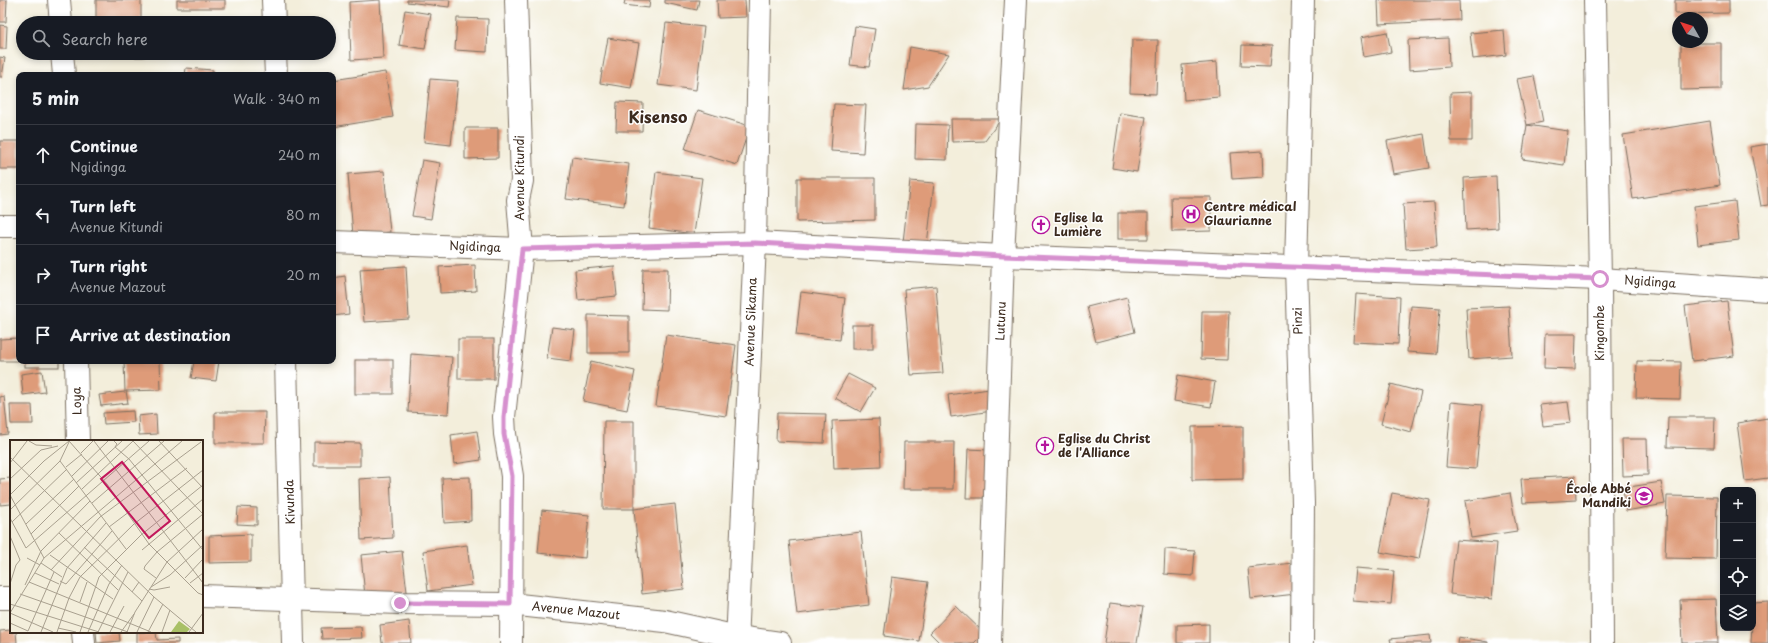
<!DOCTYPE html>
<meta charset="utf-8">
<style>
body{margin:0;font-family:"Playpen Sans",sans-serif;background:#20242c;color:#f1f3f6}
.controls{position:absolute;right:12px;bottom:12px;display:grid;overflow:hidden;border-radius:8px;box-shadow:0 2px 6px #0003}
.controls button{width:36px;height:36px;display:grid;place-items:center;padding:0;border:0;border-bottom:1px solid #363941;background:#171b24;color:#f1f3f6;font:20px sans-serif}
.compass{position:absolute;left:1672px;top:12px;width:36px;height:36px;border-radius:50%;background:#171b24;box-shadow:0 2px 6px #0003;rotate:309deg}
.stop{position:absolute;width:12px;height:12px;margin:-9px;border:3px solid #d690ce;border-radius:50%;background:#fff}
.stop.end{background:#d690ce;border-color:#fff;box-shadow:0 1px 4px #0008}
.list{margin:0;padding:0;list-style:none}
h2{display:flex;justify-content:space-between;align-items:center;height:52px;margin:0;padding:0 16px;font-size:17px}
h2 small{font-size:13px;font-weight:400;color:#9ea1a6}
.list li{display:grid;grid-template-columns:26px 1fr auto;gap:12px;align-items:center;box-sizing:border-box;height:60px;padding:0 16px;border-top:1px solid #363941}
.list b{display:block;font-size:15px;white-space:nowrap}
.list p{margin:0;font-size:13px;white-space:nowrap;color:#9ea1a6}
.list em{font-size:13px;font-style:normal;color:#9ea1a6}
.icon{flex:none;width:22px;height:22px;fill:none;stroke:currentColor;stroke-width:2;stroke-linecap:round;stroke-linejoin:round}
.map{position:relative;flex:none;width:1768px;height:643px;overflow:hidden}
.search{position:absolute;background:#171b24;box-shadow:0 2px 6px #0003;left:16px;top:16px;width:320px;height:44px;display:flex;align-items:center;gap:10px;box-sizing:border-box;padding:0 14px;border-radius:22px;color:#9ea1a6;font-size:15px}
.panel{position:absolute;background:#171b24;box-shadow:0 2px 6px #0003;left:16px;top:72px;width:320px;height:292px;border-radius:8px}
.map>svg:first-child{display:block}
.building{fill:#de9b79}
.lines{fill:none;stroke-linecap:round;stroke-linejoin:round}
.minor-casing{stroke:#7b6f60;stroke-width:24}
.minor{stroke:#fff;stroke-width:22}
.route{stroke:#d690ce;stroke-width:5}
.labels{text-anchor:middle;stroke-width:3;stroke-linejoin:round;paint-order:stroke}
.street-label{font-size:12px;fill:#3b2a1e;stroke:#fff}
.poi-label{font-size:12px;font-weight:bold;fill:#3b2a1e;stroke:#fff;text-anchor:start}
.district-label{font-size:16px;font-weight:bold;fill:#3b2a1e;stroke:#fff}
.inset-road{fill:none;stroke:#a9a08f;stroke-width:1}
.view{fill:#c2185b;fill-opacity:0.15;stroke:#c2185b;stroke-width:2}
.inset-edge{fill:none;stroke:#3b2a1e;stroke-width:2}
</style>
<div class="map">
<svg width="1768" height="643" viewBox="0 0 1768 643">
<rect width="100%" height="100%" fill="#fff"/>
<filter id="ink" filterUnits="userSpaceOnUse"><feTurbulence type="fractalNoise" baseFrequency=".025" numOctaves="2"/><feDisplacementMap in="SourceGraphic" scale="8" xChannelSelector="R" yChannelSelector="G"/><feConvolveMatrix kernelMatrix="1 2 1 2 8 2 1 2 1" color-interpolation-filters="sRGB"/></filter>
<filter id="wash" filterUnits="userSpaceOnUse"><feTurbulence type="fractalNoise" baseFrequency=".012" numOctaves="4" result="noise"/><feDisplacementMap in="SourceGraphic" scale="16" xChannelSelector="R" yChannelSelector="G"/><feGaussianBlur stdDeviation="0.9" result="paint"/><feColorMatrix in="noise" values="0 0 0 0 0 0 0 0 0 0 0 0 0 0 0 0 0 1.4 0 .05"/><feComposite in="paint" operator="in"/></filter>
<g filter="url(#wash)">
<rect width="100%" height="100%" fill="#f3eedb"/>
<g id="blocks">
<!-- building -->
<g class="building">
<path d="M0,0h7l-1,22h-6z"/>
<rect x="96" y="0" width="45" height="23"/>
<rect x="177" y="0" width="48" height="8"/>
<path d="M380,0l3,58 -32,2 -2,-58z"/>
<path d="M407,0h43l-1,7 -42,-5z"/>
<path d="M625,0h25l-1,8 -25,-3z"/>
<path d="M665,0h34l-2,10 -32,-7z"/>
<path d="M717,0h28l1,17 -28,1z"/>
<path d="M1378,0h81l1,20 -81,4z"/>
<path d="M1675,0h54v13l-54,1z"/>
<path d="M405,10l26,4 -6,35 -26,-4z"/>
<path d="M457,18l31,1 -1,33 -32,-2z"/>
<path d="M666,23l38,4 -8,63 -38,-5z"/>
<path d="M0,25l7,1 -1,23h-6z"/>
<path d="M855,26l20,3 -6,38 -19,-2z"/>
<path d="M1504,30l2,25 -33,4 -3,-26z"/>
<path d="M1387,32l4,20 -27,5 -3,-20z"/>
<path d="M608,38l31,5 -8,45 -31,-5z"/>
<path d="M1448,38l1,29 -40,3 -1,-30z"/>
<path d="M1132,40h26l-2,54 -26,-1z"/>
<path d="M1681,43h40v46l-40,1z"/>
<path d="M1242,45l30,1 -2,21 -29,-1z"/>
<path d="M910,47l39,7 -21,32 -24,4z"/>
<rect x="119" y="53" width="25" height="4"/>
<path d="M0,57l5,1 -3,19h-2z"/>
<path d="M1217,62l2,35 -35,3 -2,-35z"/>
<path d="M186,68l27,2v5h-28z"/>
<path d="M385,72l8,45 -60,10v-47z"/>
<path d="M1534,76l9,46 -16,3 -10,-46z"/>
<path d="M430,79l28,2 -7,64 -27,-3z"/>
<path d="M1472,92v49h-21l-1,-48z"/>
<path d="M617,102l26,1 -1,28h-26z"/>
<path d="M834,104l32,1 -3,48 -32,-2z"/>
<path d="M698,110l52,16 -13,39 -52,-16z"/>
<path d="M1120,113l26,4 -9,55 -25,-4z"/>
<path d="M951,119h50l-16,22 -33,1z"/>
<path d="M1710,121l10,64 -87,14 -10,-64z"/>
<path d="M916,124l32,1 -1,35 -32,-1z"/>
<path d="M1527,125l41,6 -4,34 -42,-6z"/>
<path d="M465,128h33v30l-33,1z"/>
<path d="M1424,134l5,34 -36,6 -6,-33z"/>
<rect x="0" y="141" width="19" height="28"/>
<path d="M1768,144v61l-7,1 -11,-59z"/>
<path d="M1263,151l1,26 -32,2 -2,-26z"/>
<path d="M572,157l57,7 -5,42 -58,-7z"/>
<path d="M422,160l18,3 -9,56 -19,-3z"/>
<path d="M384,171l6,61 -37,3 -5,-61z"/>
<path d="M656,172l46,6 -8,56 -45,-6z"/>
<path d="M1496,176l2,52 -32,2 -2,-52z"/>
<path d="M797,178h78v42l-78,2z"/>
<path d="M910,181l24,2 -7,62 -24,-3z"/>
<path d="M1171,197h40v34l-39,1z"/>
<path d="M1735,201l4,39 -41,5 -4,-39z"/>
<path d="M1434,202l3,45 -31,2 -3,-45z"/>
<rect x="1118" y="213" width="30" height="26"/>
<path d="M475,265l1,26 -36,2 -1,-26z"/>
<path d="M406,266l3,53 -45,3 -4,-53z"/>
<path d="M614,266l3,30 -39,4 -3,-30z"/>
<path d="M643,269h25l-1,41 -25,-1z"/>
<path d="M345,276l4,38 -16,2v-38z"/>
<path d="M936,286l7,87 -32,2 -7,-86z"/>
<path d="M801,292l44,6 -5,42 -44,-5z"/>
<path d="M1356,294l44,3 -2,47 -45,-2z"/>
<path d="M1127,297l8,35 -39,10 -9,-35z"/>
<path d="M1727,301l7,55 -42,5 -7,-55z"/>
<path d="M1411,306l29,2 -4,46 -29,-2z"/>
<path d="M1509,306l3,50 -43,3 -3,-51z"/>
<path d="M1202,311h27l-2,49 -26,-1z"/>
<path d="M588,315l41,1v37h-41z"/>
<rect x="852" y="325" width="21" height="24"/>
<path d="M552,327l23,3 -4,31 -24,-3z"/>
<path d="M1545,334h31l-1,35 -31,-1z"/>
<path d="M666,335l70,10 -10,71 -70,-10z"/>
<path d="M18,338l1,23h-19v-22z"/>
<rect x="458" y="339" width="36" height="40"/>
<path d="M411,354l41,3 -4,57 -40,-2z"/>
<rect x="355" y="360" width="38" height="34"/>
<rect x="25" y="361" width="34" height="6"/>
<path d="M124,361h36l1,29 -35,1 2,12 -27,3 -2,-11 26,-3z"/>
<path d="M194,361h25l-3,20 -25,-3z"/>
<path d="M591,361l44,10 -8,39 -44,-9z"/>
<path d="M1637,361l44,1 -1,37 -44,-1z"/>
<path d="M42,371l3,21 -22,3 -2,-21z"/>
<path d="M848,374l27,14 -14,24 -26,-14z"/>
<path d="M1178,375l37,7 -4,25 -37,-6z"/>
<path d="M1391,384l30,8 -10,40 -30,-8z"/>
<path d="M989,389l3,22 -41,6 -3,-22z"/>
<path d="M4,396l4,38 -8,1v-38z"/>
<path d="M1451,402l31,3 -6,64 -30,-2z"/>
<path d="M1568,402l3,21 -28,3 -3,-21z"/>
<path d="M10,405h22l1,19h-22z"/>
<path d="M133,411l1,11 -30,2 -1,-11z"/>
<path d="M215,412h50l-1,31h-49z"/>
<path d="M777,413l49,1 -2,29 -48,-2z"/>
<path d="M156,414l1,20 -18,1 -1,-19z"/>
<path d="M1668,417h47l-1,31 -47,-1z"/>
<path d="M1768,418v60l-23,3 -8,-58z"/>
<path d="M879,419l2,48 -47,2 -2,-48z"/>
<path d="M604,421h30v88h-31z"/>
<path d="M1243,426v53l-51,1v-53z"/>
<path d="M477,431l4,29 -27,4 -3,-29z"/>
<path d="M1622,439h25l1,36 -25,1z"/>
<path d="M314,442l46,1v23h-46z"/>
<path d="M904,442h50l-1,47h-50z"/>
<path d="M968,449l20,1 -1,48h-21z"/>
<path d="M1575,476l1,24 -53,3 -2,-24z"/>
<path d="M390,477l3,61 -32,2 -2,-61z"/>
<path d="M470,477l1,44 -27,2 -2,-45z"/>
<path d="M11,478v26l-11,1v-26z"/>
<path d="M1661,482l4,22 -39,7 -3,-23z"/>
<path d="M1392,493l38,7 -11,59 -39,-7z"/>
<path d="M1510,493l7,38 -46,7 -6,-37z"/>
<path d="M1667,496l50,1 -1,62 -51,-1z"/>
<path d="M675,504l9,85 -42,5 -8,-85z"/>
<path d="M238,507l19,1v17l-20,-1z"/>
<path d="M542,510l47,5 -4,43 -47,-5z"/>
<path d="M861,532l8,73 -72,9 -8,-73z"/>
<path d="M251,534v28l-42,1v-27z"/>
<path d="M1456,540l41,3 -5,56 -42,-5z"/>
<path d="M467,545l5,40 -44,6 -5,-40z"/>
<path d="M1165,549l30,2 -2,25 -29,-2z"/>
<path d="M402,551l5,41 -42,4 -4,-41z"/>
<path d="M1293,563l3,31 -45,5 -3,-31z"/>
<path d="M1356,568l38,3 -3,33 -38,-3z"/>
<path d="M892,577l36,5 -9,59 -35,-5z"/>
<path d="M1716,599l2,44h-36l-2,-43z"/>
<path d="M1768,602v41h-17l2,-40z"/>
<path d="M1110,603l33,4 -6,36h-33z"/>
<path d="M956,606l28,27 -10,10h-34l-10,-10z"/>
<path d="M409,621l2,22h-29l-2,-18z"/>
<path d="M1209,624v19h-32v-18z"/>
<path d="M361,627l1,11 -40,1 -1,-11z"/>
<path d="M11,630v2h5l1,11h-17v-12z"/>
<path d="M96,632h23l1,9 -23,2z"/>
<path d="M137,632h19l1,8 21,-1v4h-41z"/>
<path d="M1430,635l1,8h-40l-1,-4z"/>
<path d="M1458,637l30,5v1h-31z"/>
</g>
</g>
</g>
<g filter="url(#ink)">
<use href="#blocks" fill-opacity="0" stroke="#7b6f60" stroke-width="1"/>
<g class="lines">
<defs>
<g id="minor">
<path d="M59,0l2,23"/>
<path d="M273,0l1,23"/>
<path d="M1595,0l5,279 2,364"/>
<path d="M62,53l2,22"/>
<path d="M275,53l1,22"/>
<path d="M0,226h19"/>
<path d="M333,242l189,7 233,-6 248,13 597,23 168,11"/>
<path d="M76,361l2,80"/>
<path d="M286,361l7,282"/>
<path d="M202,596l198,7 110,1 155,17 73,16 42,6"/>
<path d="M0,598h11"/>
<path d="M83,632l1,11"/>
<path d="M511,643l1,-167 -7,-42 -1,-17 18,-168 -4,-49 4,-19 -6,-181"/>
<path d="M737,643l18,-400 5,-243"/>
<path d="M990,643l13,-387 13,-256"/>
<path d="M1302,643l1,-140 -7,-236 7,-267"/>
</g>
</defs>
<!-- minor casing -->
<use href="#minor" class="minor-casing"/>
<!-- minor -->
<use href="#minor" class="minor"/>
</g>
</g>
<g class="lines" filter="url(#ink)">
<!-- route -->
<path class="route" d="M400,603l110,1 2,-128 -8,-42v-17l18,-168 233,-6 248,13 597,23"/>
</g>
<!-- icons -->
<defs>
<symbol id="hospital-ring" viewBox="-11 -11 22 22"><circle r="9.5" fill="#fff" stroke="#b5179e" stroke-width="1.5"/><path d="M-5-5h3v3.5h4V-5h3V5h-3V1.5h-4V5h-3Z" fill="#b5179e"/></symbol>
<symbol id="church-ring" viewBox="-11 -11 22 22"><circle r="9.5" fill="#fff" stroke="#b5179e" stroke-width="1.5"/><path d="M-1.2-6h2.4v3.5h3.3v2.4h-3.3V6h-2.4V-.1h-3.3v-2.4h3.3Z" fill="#b5179e"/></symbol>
<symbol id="school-ring" viewBox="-11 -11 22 22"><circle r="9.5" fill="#fff" stroke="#b5179e" stroke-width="1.5"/><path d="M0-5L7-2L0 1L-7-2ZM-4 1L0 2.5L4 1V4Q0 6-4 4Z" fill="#b5179e"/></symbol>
</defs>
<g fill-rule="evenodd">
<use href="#hospital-ring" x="1181" y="204" width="20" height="20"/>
<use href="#church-ring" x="1031" y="215" width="20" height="20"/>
<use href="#church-ring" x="1035" y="436" width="20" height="20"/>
<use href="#school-ring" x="1634" y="486" width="20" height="20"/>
</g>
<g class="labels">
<!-- street labels -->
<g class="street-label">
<text transform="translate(520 178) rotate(-90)" y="4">Avenue Kitundi</text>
<text transform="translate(475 247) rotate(2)" y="4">Ngidinga</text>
<text transform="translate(1650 282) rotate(4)" y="4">Ngidinga</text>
<text transform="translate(1001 321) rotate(-88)" y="4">Lutunu</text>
<text transform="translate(1298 321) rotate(-92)" y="4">Pinzi</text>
<text transform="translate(751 322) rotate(-88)" y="4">Avenue Sikama</text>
<text transform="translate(1600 333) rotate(-90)" y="4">Kingombe</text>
<text transform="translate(77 401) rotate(-92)" y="4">Loya</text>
<text transform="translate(290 502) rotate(-92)" y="4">Kivunda</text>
<text transform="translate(576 611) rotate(6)" y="4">Avenue Mazout</text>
</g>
<!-- poi labels -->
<g class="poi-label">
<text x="1204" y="211">Centre médical<tspan x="1204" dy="14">Glaurianne</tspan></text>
<text x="1054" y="222">Eglise la<tspan x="1054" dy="14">Lumière</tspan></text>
<text x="1058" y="443">Eglise du Christ<tspan x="1058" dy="14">de l'Alliance</tspan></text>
<text x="1631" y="493" text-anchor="end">École Abbé<tspan x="1631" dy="14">Mandiki</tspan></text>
</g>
<!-- district labels -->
<g class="district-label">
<text x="658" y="123">Kisenso</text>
</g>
</g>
<!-- overview -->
<g transform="translate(10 440)">
<rect width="193" height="193" fill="#f3eedb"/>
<path d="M169,181l11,8 -3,3h-16z" fill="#a9c066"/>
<path class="inset-road" d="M19,1l7,4 16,1M59,1l38,43 42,60 49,49 5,2M84,1l109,142M104,1l3,3 -2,3 14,12 74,91M123,1l70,73M149,1l43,46M71,13l12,-12M0,17l144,140 42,35M50,21l66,88M0,23l17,-22M56,27l16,-13M62,36l36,-35M0,39l31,-29 17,-4M66,43l46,-42M72,49l51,-48M82,63l72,-62M0,70l50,-49 9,-19M0,78l16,30 123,-107M2,82l55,-53M16,84l48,-45M99,87l78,-59M49,93l59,57M21,94l48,-48M0,96l10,24 -4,5 -6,19M74,107l58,54M132,110l61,-51M40,115l63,44M17,118l13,7M34,118l-34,-63 34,-34 25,-20M31,123l21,14M41,130l49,-53 101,-75M25,133l24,11M146,138l-12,-9 1,-3 12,-14 46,-38M175,138l18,-19M50,141l6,3 46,-53M19,142l122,50M180,143l13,-10M15,145l16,-34 49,-50M141,147l19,-12 33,-30M139,149l5,1 16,-3M122,152l7,-10M10,154l108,38M70,162l7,-20M0,164l89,28M0,173l34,-55 138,-117M0,173l43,19M0,183l18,8 26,-59M48,188l18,4M31,192l26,-64 39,-45M47,192l12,-34 11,-21 54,-53 69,-54M70,192l19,-55 42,-42 62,-50M78,192l21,-48 13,-19M88,192l30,-60M100,192l14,-26M111,192l13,-18M117,192l8,-20 32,-50 36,-33M127,192l17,-35M138,192l15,-28M152,192l8,-22M179,192l14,-19"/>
<path class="view" d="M112,22l48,59 -21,17 -48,-59z"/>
<rect width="193" height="193" class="inset-edge"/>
</g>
</svg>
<div class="controls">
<button>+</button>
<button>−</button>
<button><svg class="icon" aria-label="locate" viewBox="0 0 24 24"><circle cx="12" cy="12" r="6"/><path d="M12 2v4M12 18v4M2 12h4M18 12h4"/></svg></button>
<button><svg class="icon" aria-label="layers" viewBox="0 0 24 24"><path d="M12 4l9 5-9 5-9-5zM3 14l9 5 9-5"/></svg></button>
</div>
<svg class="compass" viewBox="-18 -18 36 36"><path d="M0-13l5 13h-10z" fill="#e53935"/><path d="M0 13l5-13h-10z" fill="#9ea1a6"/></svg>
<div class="stop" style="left:1600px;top:279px"></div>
<div class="stop end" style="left:400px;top:603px"></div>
<div class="search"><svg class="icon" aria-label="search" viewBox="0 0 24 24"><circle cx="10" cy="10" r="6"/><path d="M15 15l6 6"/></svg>Search here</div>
<section class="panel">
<h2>5 min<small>Walk · 340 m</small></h2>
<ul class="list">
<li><svg class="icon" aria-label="ahead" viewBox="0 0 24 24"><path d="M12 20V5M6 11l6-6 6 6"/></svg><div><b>Continue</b><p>Ngidinga</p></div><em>240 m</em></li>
<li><svg class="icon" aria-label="left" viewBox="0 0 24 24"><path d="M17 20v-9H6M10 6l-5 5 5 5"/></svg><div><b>Turn left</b><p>Avenue Kitundi</p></div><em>80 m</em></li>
<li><svg class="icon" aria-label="right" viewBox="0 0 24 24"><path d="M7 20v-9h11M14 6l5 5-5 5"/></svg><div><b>Turn right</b><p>Avenue Mazout</p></div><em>20 m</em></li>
<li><svg class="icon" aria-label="arrive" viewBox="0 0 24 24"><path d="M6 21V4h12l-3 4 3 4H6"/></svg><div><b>Arrive at destination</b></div></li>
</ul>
</section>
</div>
